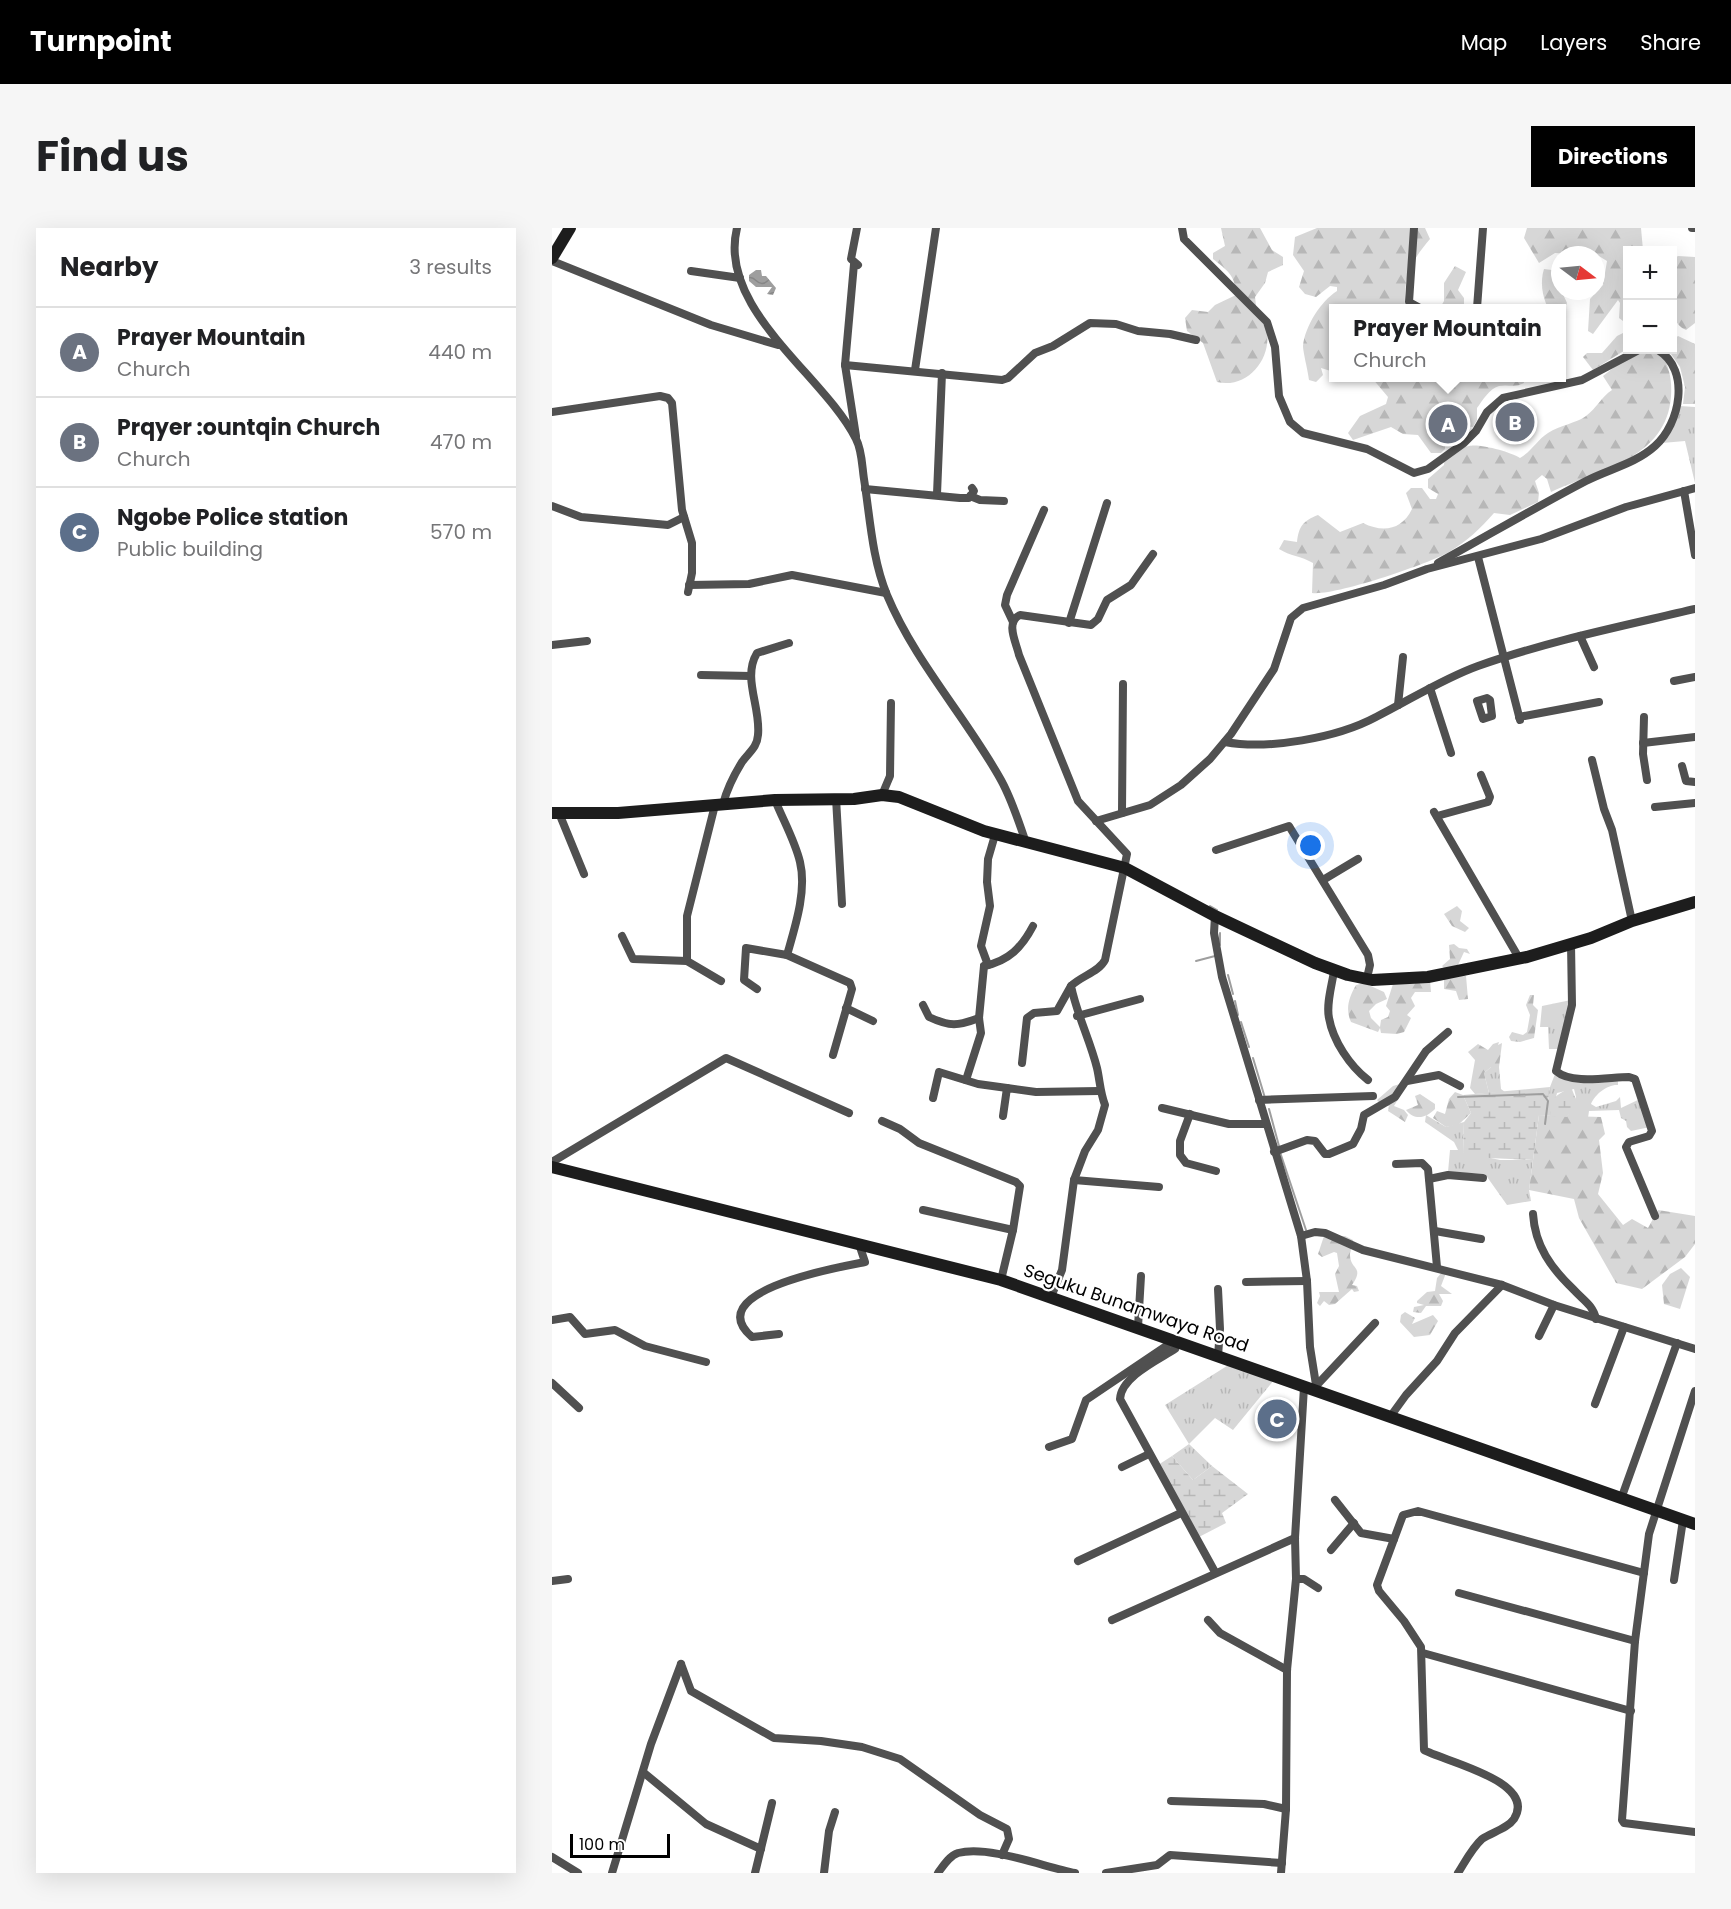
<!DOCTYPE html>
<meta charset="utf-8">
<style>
body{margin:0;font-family:Poppins,sans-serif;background:#f6f6f6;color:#202124}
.controls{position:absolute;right:18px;top:18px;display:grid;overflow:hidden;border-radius:0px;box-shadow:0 6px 24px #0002}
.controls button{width:54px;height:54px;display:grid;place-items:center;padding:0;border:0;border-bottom:2px solid #e0e0e0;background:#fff;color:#202124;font:30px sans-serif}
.compass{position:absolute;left:999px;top:18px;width:54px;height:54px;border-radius:50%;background:#fff;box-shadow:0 6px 24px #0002;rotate:106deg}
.scale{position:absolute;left:18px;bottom:15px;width:100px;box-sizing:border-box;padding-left:6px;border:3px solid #000;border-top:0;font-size:16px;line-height:21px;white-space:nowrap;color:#000;-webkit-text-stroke:4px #fff;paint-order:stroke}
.you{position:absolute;left:759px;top:618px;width:21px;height:21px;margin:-15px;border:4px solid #fff;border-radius:50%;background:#1a73e8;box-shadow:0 0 0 9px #1a73e833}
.badge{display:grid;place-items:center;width:39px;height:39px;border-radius:50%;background:#000;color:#fff;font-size:20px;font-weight:700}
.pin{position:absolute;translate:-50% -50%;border:3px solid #fff;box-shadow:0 2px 6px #0006}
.popup{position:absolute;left:777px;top:76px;width:237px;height:78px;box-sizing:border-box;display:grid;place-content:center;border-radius:0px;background:#fff;filter:drop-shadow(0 2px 4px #0005);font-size:20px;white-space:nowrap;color:#757577}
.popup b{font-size:22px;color:#202124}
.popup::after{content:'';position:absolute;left:50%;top:100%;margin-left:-12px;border:12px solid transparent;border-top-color:#fff}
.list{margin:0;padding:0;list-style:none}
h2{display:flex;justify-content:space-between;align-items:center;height:78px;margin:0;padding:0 24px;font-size:26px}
h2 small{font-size:20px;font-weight:400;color:#757577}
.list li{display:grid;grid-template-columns:39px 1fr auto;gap:18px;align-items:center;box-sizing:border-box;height:90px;padding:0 24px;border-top:2px solid #e0e0e0}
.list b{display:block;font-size:22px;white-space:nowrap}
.list p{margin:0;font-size:20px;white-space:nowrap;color:#757577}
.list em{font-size:20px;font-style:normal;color:#757577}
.map{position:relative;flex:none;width:1143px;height:1645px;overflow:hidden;border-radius:0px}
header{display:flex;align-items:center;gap:36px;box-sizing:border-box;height:84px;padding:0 30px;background:#000;color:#fff}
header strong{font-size:28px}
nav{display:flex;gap:33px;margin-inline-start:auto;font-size:21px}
.intro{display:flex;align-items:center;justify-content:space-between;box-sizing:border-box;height:144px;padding:0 36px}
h1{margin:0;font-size:42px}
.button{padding:15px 27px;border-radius:0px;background:#000;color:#fff;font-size:21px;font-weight:700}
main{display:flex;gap:36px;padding:0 36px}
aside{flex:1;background:#fff;border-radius:0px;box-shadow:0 6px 24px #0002}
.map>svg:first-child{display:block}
.grass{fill:url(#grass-tufts)}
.forest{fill:url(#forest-firs)}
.wetland{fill:url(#wetland-marsh)}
.water{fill:url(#water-waves)}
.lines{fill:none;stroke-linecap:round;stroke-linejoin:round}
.stream{stroke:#9e9e9e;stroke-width:2}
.street{stroke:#505050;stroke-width:8}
.secondary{stroke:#1d1d1d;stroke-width:12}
.labels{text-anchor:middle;stroke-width:4.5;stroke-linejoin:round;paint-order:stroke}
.street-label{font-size:18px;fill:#000;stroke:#fff}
</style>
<header>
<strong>Turnpoint</strong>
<nav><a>Map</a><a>Layers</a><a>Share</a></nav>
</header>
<div class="intro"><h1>Find us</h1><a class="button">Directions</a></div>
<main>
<aside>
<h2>Nearby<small>3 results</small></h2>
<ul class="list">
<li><span class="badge" style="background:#6b7280">A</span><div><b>Prayer Mountain</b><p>Church</p></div><em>440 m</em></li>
<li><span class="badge" style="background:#6b7280">B</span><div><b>Prqyer :ountqin Church</b><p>Church</p></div><em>470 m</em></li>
<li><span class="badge" style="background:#5c6f8a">C</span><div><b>Ngobe Police station</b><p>Public building</p></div><em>570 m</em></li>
</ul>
</aside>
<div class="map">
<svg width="1143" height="1645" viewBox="0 0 1143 1645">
<defs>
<pattern id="grass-tufts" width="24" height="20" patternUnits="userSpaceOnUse" patternTransform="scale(1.5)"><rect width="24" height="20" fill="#d7d7d7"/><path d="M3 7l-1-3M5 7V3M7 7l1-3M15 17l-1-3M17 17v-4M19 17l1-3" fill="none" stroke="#b7b7b7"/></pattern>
<pattern id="forest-firs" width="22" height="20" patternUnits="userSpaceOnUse" patternTransform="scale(1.5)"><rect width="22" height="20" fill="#d7d7d7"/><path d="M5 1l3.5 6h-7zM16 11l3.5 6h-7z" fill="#b7b7b7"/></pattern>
<pattern id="wetland-marsh" width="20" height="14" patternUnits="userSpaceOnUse" patternTransform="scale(1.5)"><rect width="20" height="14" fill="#d7d7d7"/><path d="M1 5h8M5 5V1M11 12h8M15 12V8" fill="none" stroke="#b7b7b7"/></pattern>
<pattern id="water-waves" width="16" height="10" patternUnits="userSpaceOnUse" patternTransform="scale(1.5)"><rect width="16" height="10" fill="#9e9e9e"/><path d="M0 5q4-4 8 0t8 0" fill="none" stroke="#868686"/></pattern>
</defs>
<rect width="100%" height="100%" fill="#fff"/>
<!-- grass -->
<g class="grass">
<path d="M1128,178l15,1v76l-10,-42 -23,2 8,-9z"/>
<path d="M1019,772l-10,49h-12l-1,-22h-8l2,-21z"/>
<path d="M939,839h8l2,22 4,3 -16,1 -5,-20z"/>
<path d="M1003,846l16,7 47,-2v6c-10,-1 -23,9 -27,19l5,3 20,-6 4,-4 1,11 19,-9 10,28 -19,4 -4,-4 -1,-6 -5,-3 -2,-8 -30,1 -1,7 -21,-1 9,-20 -2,-8 -17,4 -6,23 -5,-1 4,-28z"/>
<path d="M874,887l20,12 18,-5 -1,30 37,8h33l-4,30 2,11 -24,4 -22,-31 -37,-2 2,-22h8l-4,-8 -29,-20z"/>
<path d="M678,1136l44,16 -41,50 -18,-12 -26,26 23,22 -19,14 -21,-24 17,-12 -24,-39z"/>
</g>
<!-- forest -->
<g class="forest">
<path d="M669,0h39l12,22 11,7v8l-15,7 -3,11 -10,14c1,6 1,13 3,19 2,5 8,9 9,16 4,29 -21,57 -50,50l-14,-39 -16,-12 -2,-13 7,-8 16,2 7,-7 21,-10c0,-19 -9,-25 -23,-36v-6l12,-7z"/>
<path d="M765,0h108l5,11c-21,25 -26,37 -25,69h-71v64l-13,-4 2,7 -7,7 -7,-2c-1,-9 -6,-28 -6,-34 2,-20 18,-45 34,-55v-4l-7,-1 -14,11 -11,-3 -6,-7 5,-16 -11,-16 2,-18z"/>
<path d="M975,0h114l2,22h-15l-1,74 -8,-6 1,-15 -2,-3 -25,34 -5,-3 2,-32 13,-14 4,-24 -18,-11 -6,5 -28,-2 -16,10 -15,-25z"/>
<path d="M1126,28l17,1v66l-9,7c-22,-9 -14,-50 -13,-71z"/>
<path d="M903,38l11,6 -8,18 6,8v10h-24l4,-7v-18z"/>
<path d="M992,41l8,1 15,33 -5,11v-6h-14c-6,-12 -8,-27 -4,-39z"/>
<path d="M1075,103v18l-34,21 -10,-13 4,-4h15l15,-17z"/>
<path d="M1126,108l17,8v60h-12l2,-17 -5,-20 -11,-16 3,-1 1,-10z"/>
<path d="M1095,123l16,5c7,14 9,25 8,40 -4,63 -73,74 -120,96l-4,-13 -5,-4 -7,6 4,12 -1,9 -28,13 -16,-2c-13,15 -28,29 -45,39 -21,12 -114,44 -137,41l1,-30c-12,-7 -23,-7 -34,-14l5,-9 13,2c2,-16 6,-21 21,-27l22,17 23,-9c20,10 39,7 49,-14l-6,-16 5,-5h11l8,11h6l2,-5 -10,-6v-9l16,-14 1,-12c8,-2 16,-5 24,-7 9,-3 43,6 51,12 12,-7 17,-18 28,-25 12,-8 29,-10 38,-17 11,-8 15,-19 26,-26l-9,-14 15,-12z"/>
<path d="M820,150h151l1,5c-9,5 -16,1 -25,3 -10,3 -16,14 -22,22v12l-4,7 -15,-1 -9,8 -9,1 5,9v5l-4,4h-10l-13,-18 -15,-1 -12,-7 -38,13 -5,-7 12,-17 26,-12 2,-7z"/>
<path d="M905,678l5,5 -2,10 9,7 -4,4 -13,-6 -8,-12z"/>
<path d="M902,716l5,4 8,1 3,5 -6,-2 -6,13 -13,4 -3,-3 8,-7 -1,-14z"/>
<path d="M910,745l4,3 2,23 -9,1 -3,-9 -12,-2v-10z"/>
<path d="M878,752l1,12h-16l-4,6 4,8 -8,9 4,3 -7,14 -7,2 -16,-1 -1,-5 -2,4 -27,-10c-6,-13 -2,-25 5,-37l8,-2 20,9 3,7 -11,5 -7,7 2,7 9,9 1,-7 7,-3 2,-6 -4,-5 7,-22z"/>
<path d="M978,767h4l-1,10 5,5 -4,28 -14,4 -9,-1 -2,-4 3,-5 11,3 4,-3 3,-17 -4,-10z"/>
<path d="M947,814l-1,3 4,-2 -3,24h-8l-7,6 5,20 -14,1 -5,-6 5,-28 -7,-8 10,-8 10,6 5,-6z"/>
<path d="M848,856v12l-6,10 10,4 4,5 -3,7 -17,-11 1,-5 -9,-2 -3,-4 16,-14z"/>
<path d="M903,864l8,3 8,18 -13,12 -12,2 -13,-9 4,-7 8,3 4,-15z"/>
<path d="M868,866l15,10v5c-9,9 -20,12 -29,1l12,-5 -3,-9z"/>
<path d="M987,887l62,2 4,17 -6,6 4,33 -5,21 25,31 9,-6 16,9 10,-18 37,6v28l-10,13 -43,32 -26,-6 -37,-65 -5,-19 -45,-9z"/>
<path d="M772,1008h21l8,4c1,7 -3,8 -3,15 0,15 15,11 2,30l5,1 2,5 -5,1 -2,-3 -17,15 -6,1 -5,-4 -4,5 -3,-3 3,-7 -1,-4h20l-4,-18 4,-8 -2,-13 -3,-1 -12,5 -4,-3z"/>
<path d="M1129,1040l9,9 -10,32 -16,-5 -2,-19 8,-11z"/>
<path d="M890,1044l4,1 -5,13 11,8h-13l4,7 -2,5h-15l-5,7 -8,-1 1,-5 10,-2 -7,-2v-2l10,-9 8,-1 2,-13z"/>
<path d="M853,1084l10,6 -3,6 21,-9 5,6 -8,14 -16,2 -14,-15 1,-7z"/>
</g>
<!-- wetland -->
<g class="wetland">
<path d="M998,859l-4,28h-7l-6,45 -64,-3 -6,-5 1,-30 7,-9 -8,-18z"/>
<path d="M1019,859l6,15 -10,15 -16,-1c-3,-19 7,-21 20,-29z"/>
<path d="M620,1228l21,24 19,-14 36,28 -26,19 4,10 -29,15 -39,-73z"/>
</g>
<!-- water -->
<path class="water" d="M204,42h5l1,6h4l10,12 -3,7 -6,-1 5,-7h-16l-7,-6v-6z"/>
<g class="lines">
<!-- stream -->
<g class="stream">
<path d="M658,678l7,4"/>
<path d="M668,717v-12"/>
<path d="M644,733l19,-5"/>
<path d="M676,747l5,19"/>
<path d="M683,773l3,14"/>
<path d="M689,794l8,25"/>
<path d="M701,830l12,40"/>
<path d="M906,869l85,-3 5,7 -3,23"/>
<path d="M717,881l10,37"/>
<path d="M728,924l26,78"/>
</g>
<!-- street -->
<g class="street">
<path d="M185,0c-20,81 87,147 119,211 6,11 6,27 8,40 6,38 8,80 23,116 28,67 79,122 114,185 11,20 18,42 25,63"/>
<path d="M305,0l-6,31 7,6"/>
<path d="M630,0l2,11 83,83 8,25 4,49 11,26 13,11 64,16 47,24 14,-4 36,-26 12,-12 11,-19 16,-14 79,-18 57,-30"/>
<path d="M862,0l-5,74 11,6"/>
<path d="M1140,0h3"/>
<path d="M0,33l159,64 67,20"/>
<path d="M139,43l49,7"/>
<path d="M925,80l6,-80"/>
<path d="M293,137l9,-101"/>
<path d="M363,142l21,-142"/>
<path d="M0,184l108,-16 8,2 4,5 10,107 10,33v30l-4,19"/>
<path d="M304,208l-11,-71 157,15 6,-2 27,-25 18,-7 37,-23 26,1 22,7 32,3 26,6"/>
<path d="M313,261l95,9h9l5,-7 -2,-3"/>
<path d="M1132,263l11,64"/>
<path d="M385,266l5,-121"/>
<path d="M418,268l10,4 24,1"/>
<path d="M0,278l29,11 87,8 16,-8"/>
<path d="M926,329l42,163"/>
<path d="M886,335c49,-27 98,-56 148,-82 23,-12 49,-17 69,-35 25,-22 36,-76 3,-96"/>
<path d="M137,357l60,-1 43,-9 94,18"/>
<path d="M461,394l-8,-17 2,-10 37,-85"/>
<path d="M517,395l38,-120"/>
<path d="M1028,408l14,31"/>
<path d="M0,417l35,-4"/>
<path d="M149,447l50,1"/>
<path d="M1122,453l21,-4"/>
<path d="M878,460l21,65"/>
<path d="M935,470l3,2 2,16 -9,3 -6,-18z"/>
<path d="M846,477l5,-48"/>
<path d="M967,489l80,-15"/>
<path d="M1092,489l-1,37 4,26"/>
<path d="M673,514c43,8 112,-4 151,-25 34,-17 66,-38 102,-51 70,-25 145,-40 217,-57"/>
<path d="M1091,515l52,-6"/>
<path d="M1040,532l12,49 8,21 20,91"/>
<path d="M1130,538l4,15 9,1"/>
<path d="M330,567l8,-19 1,-73"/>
<path d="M284,570l6,106"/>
<path d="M223,572c8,20 20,41 25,62 7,29 -5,65 -13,93"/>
<path d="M171,576c4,-15 11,-29 19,-42 7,-10 15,-14 16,-27 3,-28 -16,-57 -1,-82l32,-10"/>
<path d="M163,577l-28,111v45l34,20"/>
<path d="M1103,579l40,-4"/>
<path d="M882,584l85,146"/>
<path d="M7,585l25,61"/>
<path d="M570,585l1,-129"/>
<path d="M885,588l51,-14 2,-5 -9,-22"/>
<path d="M544,593l54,-16 31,-20 29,-26 21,-25 43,-65 17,-51 12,-10 81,-23 43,-16 114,-30 85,-32 69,-19"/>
<path d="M664,622l73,-24 79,129 2,10 -3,13"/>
<path d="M771,652l35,-21"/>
<path d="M663,688l-1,17 8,44 79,259 6,45 3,66 7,44"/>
<path d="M70,708l11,23 54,2"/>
<path d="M1019,716l1,61 -16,66c16,14 53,6 73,6l6,2 17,52 -3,5 -20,6 -3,5 29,69"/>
<path d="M432,738c25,-5 38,-19 49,-40"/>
<path d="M782,743c-2,14 -8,33 -5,47 4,23 21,48 39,62"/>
<path d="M205,761l-13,-9 2,-32 41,7 63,28 2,6 -19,66"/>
<path d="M371,777l6,12c21,10 29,9 50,1"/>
<path d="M294,780l27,13"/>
<path d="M525,788l63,-17"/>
<path d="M470,835l5,-45 7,-5 23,-2 14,-25"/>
<path d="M414,852l15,-47 -2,-15 5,-52 4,-1 -7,-19 9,-40 -3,-24 1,-23 7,-24"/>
<path d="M855,853l32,-6 21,11"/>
<path d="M381,870l6,-26 39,12 29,4"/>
<path d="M707,872l114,-4"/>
<path d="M610,880l67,16h37"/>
<path d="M638,886l-10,27v14l6,8 30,8"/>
<path d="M451,888l4,-28 29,4 63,-1"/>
<path d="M330,893l18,8 19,14 97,39 4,4 -7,44 -12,50"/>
<path d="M722,924l33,-12 8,1 10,13h4l24,-10 8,-15 3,-14 31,-18 31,-46 22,-19"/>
<path d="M0,934l174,-104 123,55"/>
<path d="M844,936l26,-1 6,6 9,98"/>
<path d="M877,951l19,-4 35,3"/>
<path d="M522,952l85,7"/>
<path d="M371,982l90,20"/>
<path d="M981,986c2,32 18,54 41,76 9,10 19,15 22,29"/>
<path d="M883,1003l46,8"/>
<path d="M749,1008l14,-4 10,1 38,17 139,35 52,20 141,44"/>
<path d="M694,1054l61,-1"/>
<path d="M499,1069l11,-27 12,-90 11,-29 13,-21 7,-25c-5,-13 -5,-24 -8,-37 -7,-28 -20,-53 -26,-82 10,-10 28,-14 34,-26l22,-106 -49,-53 -59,-146c-3,-13 -14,-33 1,-40l71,10 7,-6 9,-19 24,-15 22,-31"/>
<path d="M0,1092l18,-3 15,17 30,-4 30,16 61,16"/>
<path d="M586,1099l3,-51"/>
<path d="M227,1106l-27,3c-53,-46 88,-70 113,-75l-6,-18"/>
<path d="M987,1108l15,-31"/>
<path d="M623,1121c-17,11 -54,28 -55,50l95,173"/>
<path d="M666,1128l2,-27 -2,-40"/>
<path d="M0,1155l27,25"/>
<path d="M764,1158l59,-63"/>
<path d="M1143,1163l-46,143 -14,107 -13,179 2,3 71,9"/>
<path d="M1043,1176l29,-77"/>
<path d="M838,1189l16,-22 31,-34 18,-28 47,-48"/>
<path d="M497,1219l23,-8 14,-39 89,-60"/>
<path d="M570,1239l27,-13"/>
<path d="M1069,1271l56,-156"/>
<path d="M783,1272l26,33 33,6"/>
<path d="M779,1322l23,-27"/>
<path d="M526,1333l103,-48"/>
<path d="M744,1351h8l14,9"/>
<path d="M1122,1352l9,-60"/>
<path d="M0,1353l16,-2"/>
<path d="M907,1365l176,48"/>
<path d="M560,1392l183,-82"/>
<path d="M656,1392l12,13 67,37"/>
<path d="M871,1425l208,58"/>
<path d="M129,1436l10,27 83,47 47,3 41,6 38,12 80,56 27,14 2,10 -7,16"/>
<path d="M91,1544l63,52 55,25"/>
<path d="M619,1573l93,3 22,5"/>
<path d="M0,1629l26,16"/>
<path d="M60,1645l39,-129 30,-80"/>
<path d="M203,1645l17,-70"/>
<path d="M272,1645l5,-42 6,-19"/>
<path d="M386,1645c5,-7 11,-17 20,-20 31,-8 86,14 117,20"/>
<path d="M554,1645l51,-8 13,-10 112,8"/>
<path d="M729,1645l5,-64 1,-139 9,-91 -1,-41 9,-151"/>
<path d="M906,1645c7,-11 14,-25 24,-34 10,-7 25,-10 32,-20 24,-38 -71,-58 -90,-69l-3,-103 -17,-26 -25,-30 -2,-6 26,-70 15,-4 226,62"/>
</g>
<!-- secondary -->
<g class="secondary">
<path d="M0,30l18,-30"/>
<path d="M0,585h66l157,-13 79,-1 28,-4 17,2 85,34 141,37 90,48 100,47 33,12 24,5 56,-3 99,-20 64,-19 41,-17 63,-19"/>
<path d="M0,939l449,113 694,244"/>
</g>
</g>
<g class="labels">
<!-- street labels -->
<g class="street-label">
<text transform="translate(584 1080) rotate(19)" y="6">Seguku Bunamwaya Road</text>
</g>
</g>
</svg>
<div class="controls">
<button>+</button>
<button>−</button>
</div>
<svg class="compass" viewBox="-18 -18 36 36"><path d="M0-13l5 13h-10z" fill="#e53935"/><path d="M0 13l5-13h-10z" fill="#757577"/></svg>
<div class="scale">100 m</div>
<div class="you"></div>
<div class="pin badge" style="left:896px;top:196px;background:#6b7280">A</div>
<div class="popup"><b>Prayer Mountain</b>Church</div>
<div class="pin badge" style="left:963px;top:194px;background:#6b7280">B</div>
<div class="pin badge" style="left:725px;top:1191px;background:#5c6f8a">C</div>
</div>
</main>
